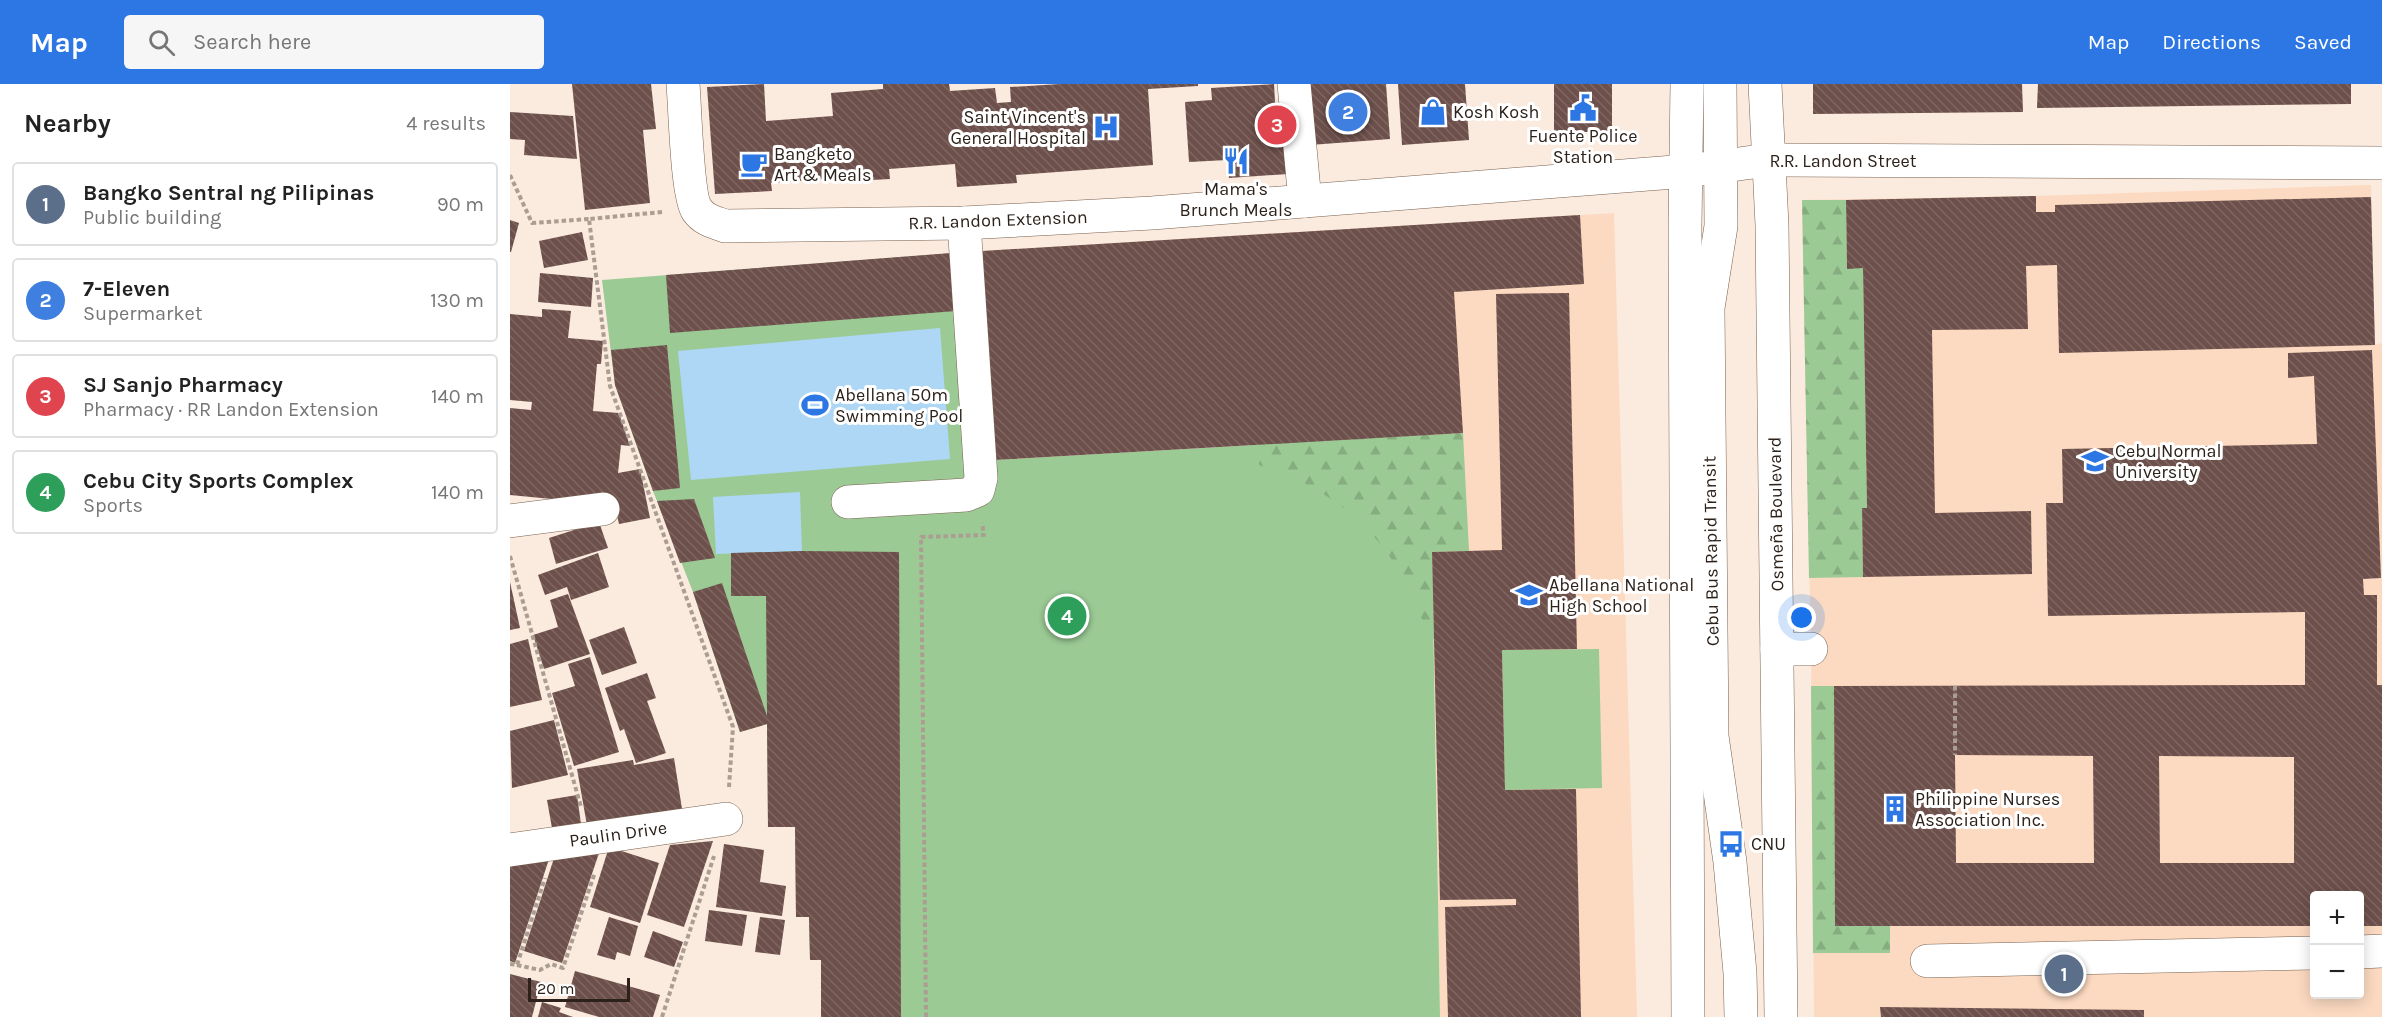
<!DOCTYPE html>
<meta charset="utf-8">
<style>
body{margin:0;font-family:Karla,sans-serif;background:#f6f6f6;color:#222}
.controls{position:absolute;right:18px;bottom:18px;display:grid;overflow:hidden;border-radius:6px;box-shadow:0 3px 15px #0003}
.controls button{width:54px;height:54px;display:grid;place-items:center;padding:0;border:0;border-bottom:2px solid #e0e0e0;background:#fff;color:#222;font:30px sans-serif}
.scale{position:absolute;left:18px;bottom:15px;width:102px;box-sizing:border-box;padding-left:6px;border:3px solid #2c221b;border-top:0;font-size:16px;line-height:21px;white-space:nowrap;color:#2c221b;-webkit-text-stroke:4px #fff;paint-order:stroke}
.you{position:absolute;left:1292px;top:534px;width:21px;height:21px;margin:-15px;border:4px solid #fff;border-radius:50%;background:#1a73e8;box-shadow:0 0 0 9px #1a73e833}
.badge{display:grid;place-items:center;width:39px;height:39px;border-radius:50%;background:#2c77e3;color:#fff;font-size:20px;font-weight:700}
.pin{position:absolute;translate:-50% -50%;border:3px solid #fff;box-shadow:0 2px 6px #0006}
.list{margin:0;padding:0;list-style:none}
h2{display:flex;justify-content:space-between;align-items:center;height:78px;margin:0;padding:0 24px;font-size:26px}
h2 small{font-size:20px;font-weight:400;color:#767676}
.list li{display:grid;grid-template-columns:39px 1fr auto;gap:18px;align-items:center;box-sizing:border-box;height:84px;margin:0 12px 12px;padding:0 12px;border:2px solid #e0e0e0;border-radius:6px}
.list b{display:block;font-size:22px;white-space:nowrap}
.list p{margin:0;font-size:20px;white-space:nowrap;color:#767676}
.list em{font-size:20px;font-style:normal;color:#767676}
.icon{flex:none;width:33px;height:33px;fill:none;stroke:currentColor;stroke-width:2;stroke-linecap:round;stroke-linejoin:round}
.map{position:relative;flex:none;width:1872px;height:933px;overflow:hidden}
header{display:flex;align-items:center;gap:36px;box-sizing:border-box;height:84px;padding:0 30px;background:#2c77e3;color:#fff}
header strong{font-size:28px}
nav{display:flex;gap:33px;margin-inline-start:auto;font-size:21px}
.search{width:420px;height:54px;background:#f6f6f6;display:flex;align-items:center;gap:15px;box-sizing:border-box;padding:0 21px;border-radius:6px;color:#767676;font-size:22px}
main{display:flex}
aside{flex:1;background:#fff}
.map>svg:first-child{display:block}
.built{fill:#fcdac1;fill-rule:evenodd}
.green{fill:#9bca95}
.forest{fill:url(#forest-firs)}
.water{fill:#aed7f5}
.building{fill:url(#building-back-hatch);fill-rule:evenodd}
.lines{fill:none;stroke-linecap:round;stroke-linejoin:round}
.minor-casing{stroke:#78614f;stroke-width:34}
.major-casing{stroke:#78614f;stroke-width:34}
.path{stroke:#ac9d93;stroke-width:4;stroke-dasharray:4.5 3;stroke-linecap:butt}
.minor{stroke:#fff;stroke-width:33}
.major{stroke:#fff;stroke-width:33}
.labels{text-anchor:middle;stroke-width:6;stroke-linejoin:round;paint-order:stroke}
.poi-label{font-size:18px;fill:#2c221b;stroke:#fff;text-anchor:start}
.street-label{font-size:18px;fill:#2c221b;stroke:#fff}
</style>
<header>
<strong>Map</strong>
<div class="search"><svg class="icon" aria-label="search" viewBox="0 0 24 24"><circle cx="10" cy="10" r="6"/><path d="M15 15l6 6"/></svg>Search here</div>
<nav><a>Map</a><a>Directions</a><a>Saved</a></nav>
</header>
<main>
<aside>
<h2>Nearby<small>4 results</small></h2>
<ul class="list">
<li><span class="badge" style="background:#5c6f8a">1</span><div><b>Bangko Sentral ng Pilipinas</b><p>Public building</p></div><em>90 m</em></li>
<li><span class="badge" style="background:#3f7fe0">2</span><div><b>7-Eleven</b><p>Supermarket</p></div><em>130 m</em></li>
<li><span class="badge" style="background:#e0444e">3</span><div><b>SJ Sanjo Pharmacy</b><p>Pharmacy · RR Landon Extension</p></div><em>140 m</em></li>
<li><span class="badge" style="background:#2e9e5b">4</span><div><b>Cebu City Sports Complex</b><p>Sports</p></div><em>140 m</em></li>
</ul>
</aside>
<div class="map">
<svg width="1872" height="933" viewBox="0 0 1872 933">
<defs>
<pattern id="forest-firs" width="22" height="20" patternUnits="userSpaceOnUse" patternTransform="scale(1.5)"><rect width="22" height="20" fill="#9bca95"/><path d="M5 1l3.5 6h-7zM16 11l3.5 6h-7z" fill="#86ad80"/></pattern>
<pattern id="building-back-hatch" width="6" height="6" patternUnits="userSpaceOnUse" patternTransform="scale(1.5)"><rect width="6" height="6" fill="#6d504b"/><path d="M-1 5l2 2M0 0l6 6M5-1l2 2" fill="none" stroke="#7e6661"/></pattern>
</defs>
<rect width="100%" height="100%" fill="#fbeade"/>
<!-- built -->
<g class="built">
<path d="M1861,101l4,160 7,-2v674h-568l-3,-368 -9,-449 234,-4zM1804,812h46v98h-46z"/>
<path d="M1104,129l23,804h-197l-8,-465 -173,-108 -264,16 -13,-209z"/>
</g>
<!-- green -->
<g class="green">
<path d="M472,167l14,209 430,-25 6,117 8,465h-619v-57h-11l-1,-43h-13l-1,-90h-27l-1,-103 -27,8 -47,-140 -40,-101 -38,-106 -13,-105z"/>
<path d="M1089,565l3,139 -97,2 -3,-140z"/>
</g>
<!-- forest -->
<g class="forest">
<path d="M1292,116h44l1,68h16l4,240h-5l1,69 -54,1z"/>
<path d="M953,349l6,118 -37,1 2,87h-5c-29,-90 -79,-145 -170,-174v-21z"/>
<path d="M1301,602h23l1,239 55,1v27h-77z"/>
</g>
<!-- water -->
<g class="water">
<path d="M430,244l10,131 -259,21 -13,-129z"/>
<path d="M290,408l2,59 -86,3 -3,-57z"/>
</g>
<!-- building -->
<g class="building">
<path d="M62,0h79l5,45 -13,1 7,73 -65,7z"/>
<path d="M254,0l2,37 67,-5 -2,-23 52,-4v-5h66l1,7 45,-3 2,15 14,-1 -1,-15 50,-3h138v2l-50,3 5,76 -137,10 1,8 -60,4 -2,-23 -66,5 1,10 -53,3 -1,-4 -65,5 1,8 -57,3 -8,-107z"/>
<path d="M764,0l2,35h8l4,55 -59,4 -2,-18 -38,2 -4,-60 27,-2 -1,-12z"/>
<path d="M795,0h81l4,55 -80,6z"/>
<path d="M888,0h67l4,56 -67,5z"/>
<rect x="1044" y="0" width="58" height="48"/>
<path d="M1303,0h209l1,28 -210,2z"/>
<path d="M1528,0h313v20l-314,4z"/>
<path d="M0,28l63,4 4,43 -53,-4 1,-15 -15,-1z"/>
<path d="M1526,112v16h19v-7l316,-8 4,148 -316,8 -2,-88 -31,1 2,63 -96,1 3,183 96,-2 1,63 -169,3 -1,-69h5l-4,-240 -16,1 -1,-69z"/>
<path d="M1070,131l4,69 -130,8 9,141 -468,27 -13,-209z"/>
<path d="M0,136l9,3 -8,29h-1z"/>
<path d="M72,148l6,28 -44,8 -5,-27z"/>
<path d="M441,169l5,58 -286,22 -4,-58z"/>
<path d="M30,189l53,5 -2,29 -53,-5z"/>
<path d="M1059,209l8,356 -75,1 3,140 71,-1 5,228h-133l-3,-110 71,-2v-6l-76,1 -8,-348 70,-2 -6,-256z"/>
<path d="M32,225l29,2 -3,27 35,3 -2,23h-4l-4,47 26,2 11,33 -9,-1 -3,28 22,-4 10,49 -31,6 -4,-19 -105,-10v-87l21,2 1,-8 -22,-2v-86l32,3z"/>
<path d="M157,261l13,143 -27,3 -38,-106 -4,-35z"/>
<path d="M1862,266l9,228 -18,1 1,16h13v90h5v241h-22v-30h-46v30h-479l-1,-240 471,-1v-73l-257,4 -2,-113h17l-1,-54 255,-5 -3,-68 -26,2v-25zM1445,671l138,1 1,107h-138zM1649,672l135,1v106h-134z"/>
<path d="M184,415l21,59 -35,5 -23,-62z"/>
<path d="M89,438l9,26 -52,16 -7,-26z"/>
<path d="M292,467l97,1 2,465h-80v-57h-11l-1,-43h-13l-1,-90h-27l-1,-103 -27,8 -47,-140 29,-9 45,133 -1,-120h-35v-43z"/>
<path d="M88,469l11,34 -38,13 -4,-13 -22,8 -7,-20z"/>
<path d="M0,498l10,46 -10,2z"/>
<path d="M58,510l22,60 -46,15 -11,-34 25,-8 -8,-27z"/>
<path d="M114,543l13,36 -35,12 -13,-35z"/>
<path d="M18,555l14,61 -32,7v-63z"/>
<path d="M80,573l29,95 -45,14 -22,-73 23,-7 -7,-22z"/>
<path d="M137,589l9,25 -9,3 19,52 -30,10 -12,-34 -4,2 -15,-43z"/>
<path d="M44,636l14,55 -56,13 -2,-57z"/>
<path d="M164,674l9,57 -95,16 -11,-62 56,-9 1,5z"/>
<path d="M67,711l4,29 -29,4 -5,-28z"/>
<path d="M203,757l-29,86 -37,-12 23,-70z"/>
<path d="M214,760l40,6 -4,32 26,4 -4,30 -66,-9z"/>
<path d="M99,763l50,16 -19,60 -50,-16z"/>
<path d="M90,766l-38,113 -38,-12 31,-96z"/>
<path d="M40,772l-35,107 -5,-2v-100z"/>
<path d="M199,826l38,5 -5,31 -37,-5z"/>
<path d="M99,833l29,9 -8,30 -13,-4 -2,8 -18,-5z"/>
<path d="M250,833l25,3 -5,35 -25,-3z"/>
<path d="M143,847l30,11 -9,25 -30,-10z"/>
<path d="M65,887l85,24 -7,22h-54l-34,-10z"/>
<path d="M0,890l31,8 -9,35h-22z"/>
<path d="M32,918l19,6 -2,4 14,5h-35z"/>
<path d="M1370,923l264,3v7h-263z"/>
</g>
<g class="lines">
<defs>
<g id="minor">
<path d="M173,0c2,23 4,112 14,126 7,10 17,12 28,16l239,-3 188,-10 535,-42 81,-11 614,3"/>
<path d="M784,0l11,117"/>
<path d="M1210,0l1,142 -13,82 4,428 18,126 10,111 1,44"/>
<path d="M338,418l118,-7 12,-5 3,-12 -17,-255"/>
<path d="M0,437l93,-12"/>
<path d="M1267,565h34"/>
<path d="M0,766l216,-31"/>
<path d="M1850,868l22,-1"/>
<path d="M1417,877l387,-8"/>
</g>
<g id="major">
<path d="M1177,0l-2,142 3,791"/>
<path d="M1255,0l7,141 9,792"/>
</g>
</defs>
<!-- minor casing -->
<use href="#minor" class="minor-casing"/>
<!-- major casing -->
<use href="#major" class="major-casing"/>
<!-- path -->
<g class="path">
<path d="M0,91l22,48 57,-4"/>
<path d="M152,128l-73,7 21,167 123,341 -4,60"/>
<path d="M0,472l71,251"/>
<path d="M1445,602v69"/>
<path d="M0,880l7,1 28,-87"/>
<path d="M7,881l23,5 11,-6 12,4 32,-96"/>
<path d="M152,933l52,-161"/>
<path d="M416,933l-5,-480 63,-2 -2,-12"/>
</g>
<!-- minor -->
<use href="#minor" class="minor"/>
<!-- major -->
<use href="#major" class="major"/>
</g>
<!-- icons -->
<defs>
<symbol id="civic-bare" viewBox="-9 -9 18 18"><path d="M-.6-6.5H3V-4.5H.6V-3L4-1V1h2V6H-6V1h2V-1L-.6-3ZM-1.2 2.5V6h2.4V2.5Z" fill="#2c77e3" stroke="#fff" stroke-width="2.5" paint-order="stroke"/></symbol>
<symbol id="shop-bare" viewBox="-9 -9 18 18"><path d="M-5-2.5h2.3a2.7 3.5 0 0 1 5.4 0H5L5.5 6h-11ZM-1.5-2.5h3a1.5 2.3 0 0 0-3 0Z" fill="#2c77e3" stroke="#fff" stroke-width="2.5" paint-order="stroke"/></symbol>
<symbol id="hospital-bare" viewBox="-9 -9 18 18"><path d="M-5-5h3v3.5h4V-5h3V5h-3V1.5h-4V5h-3Z" fill="#2c77e3" stroke="#fff" stroke-width="2.5" paint-order="stroke"/></symbol>
<symbol id="restaurant-bare" viewBox="-9 -9 18 18"><path d="M-5-6h1v4h1v-4h1v4h1v-4h1v5L-1.5 .5V6h-2V.5L-5-1ZM5-6V6H3V1.5H1.5Q1.5-4 5-6Z" fill="#2c77e3" stroke="#fff" stroke-width="2.5" paint-order="stroke"/></symbol>
<symbol id="cafe-bare" viewBox="-9 -9 18 18"><path d="M-5.5-4.5H6V0H3Q3 3.5 0 3.5H-2.5Q-5.5 3.5-5.5 0ZM3-3.2v2h1.7v-2ZM-6 4.5H4V6H-6Z" fill="#2c77e3" stroke="#fff" stroke-width="2.5" paint-order="stroke"/></symbol>
<symbol id="stadium-bare" viewBox="-9 -9 18 18"><path d="M0-5a6.5 5 0 1 0 0 10a6.5 5 0 1 0 0-10ZM-3.5-1.8h7v3.6h-7Z" fill="#2c77e3" stroke="#fff" stroke-width="2.5" paint-order="stroke"/></symbol>
<symbol id="university-bare" viewBox="-9 -9 18 18"><path d="M0-5L7-2L0 1L-7-2ZM-4 1L0 2.5L4 1V4Q0 6-4 4Z" fill="#2c77e3" stroke="#fff" stroke-width="2.5" paint-order="stroke"/></symbol>
<symbol id="school-bare" viewBox="-9 -9 18 18"><path d="M0-5L7-2L0 1L-7-2ZM-4 1L0 2.5L4 1V4Q0 6-4 4Z" fill="#2c77e3" stroke="#fff" stroke-width="2.5" paint-order="stroke"/></symbol>
<symbol id="building-bare" viewBox="-9 -9 18 18"><path d="M-4-6H4V6H1V3H-1V6H-4ZM-2.5-4.3h1.7v1.8h-1.7ZM.8-4.3h1.7v1.8H.8ZM-2.5-1h1.7V.8h-1.7ZM.8-1h1.7V.8H.8Z" fill="#2c77e3" stroke="#fff" stroke-width="2.5" paint-order="stroke"/></symbol>
<symbol id="bus-bare" viewBox="-9 -9 18 18"><path d="M-5-6H5V4H4V6H2V4H-2V6H-4V4H-5ZM-3.5-4V0h7V-4ZM-3.5 1.2v1.5H-2V1.2ZM2 1.2v1.5H3.5V1.2Z" fill="#2c77e3" stroke="#fff" stroke-width="2.5" paint-order="stroke"/></symbol>
</defs>
<g fill-rule="evenodd">
<use href="#civic-bare" x="1054" y="5" width="38" height="38"/>
<use href="#shop-bare" x="904" y="9" width="38" height="38"/>
<use href="#hospital-bare" x="577" y="24" width="38" height="38"/>
<use href="#restaurant-bare" x="707" y="58" width="38" height="38"/>
<use href="#cafe-bare" x="225" y="61" width="38" height="38"/>
<use href="#stadium-bare" x="286" y="302" width="38" height="38"/>
<use href="#university-bare" x="1566" y="358" width="38" height="38"/>
<use href="#school-bare" x="1000" y="492" width="38" height="38"/>
<use href="#building-bare" x="1366" y="706" width="38" height="38"/>
<use href="#bus-bare" x="1202" y="741" width="38" height="38"/>
</g>
<g class="labels">
<!-- poi labels -->
<g class="poi-label">
<text x="943" y="34">Kosh Kosh</text>
<text x="576" y="39" text-anchor="end">Saint Vincent's<tspan x="576" dy="21">General Hospital</tspan></text>
<text x="1073" y="58" text-anchor="middle">Fuente Police<tspan x="1073" dy="21">Station</tspan></text>
<text x="264" y="76">Bangketo<tspan x="264" dy="21">Art &amp; Meals</tspan></text>
<text x="726" y="111" text-anchor="middle">Mama's<tspan x="726" dy="21">Brunch Meals</tspan></text>
<text x="325" y="317">Abellana 50m<tspan x="325" dy="21">Swimming Pool</tspan></text>
<text x="1605" y="373">Cebu Normal<tspan x="1605" dy="21">University</tspan></text>
<text x="1039" y="507">Abellana National<tspan x="1039" dy="21">High School</tspan></text>
<text x="1405" y="721">Philippine Nurses<tspan x="1405" dy="21">Association Inc.</tspan></text>
<text x="1241" y="766">CNU</text>
</g>
<!-- street labels -->
<g class="street-label">
<text x="1333" y="83">R.R. Landon Street</text>
<text transform="translate(488 136) rotate(-2)" y="6">R.R. Landon Extension</text>
<text transform="translate(1266 430) rotate(-91)" y="6">Osmeña Boulevard</text>
<text transform="translate(1201 467) rotate(-91)" y="6">Cebu Bus Rapid Transit</text>
<text transform="translate(108 750) rotate(-8)" y="6">Paulin Drive</text>
</g>
</g>
</svg>
<div class="controls">
<button>+</button>
<button>−</button>
</div>
<div class="scale">20 m</div>
<div class="you"></div>
<div class="pin badge" style="left:1554px;top:890px;background:#5c6f8a">1</div>
<div class="pin badge" style="left:838px;top:28px;background:#3f7fe0">2</div>
<div class="pin badge" style="left:767px;top:41px;background:#e0444e">3</div>
<div class="pin badge" style="left:557px;top:532px;background:#2e9e5b">4</div>
</div>
</main>
